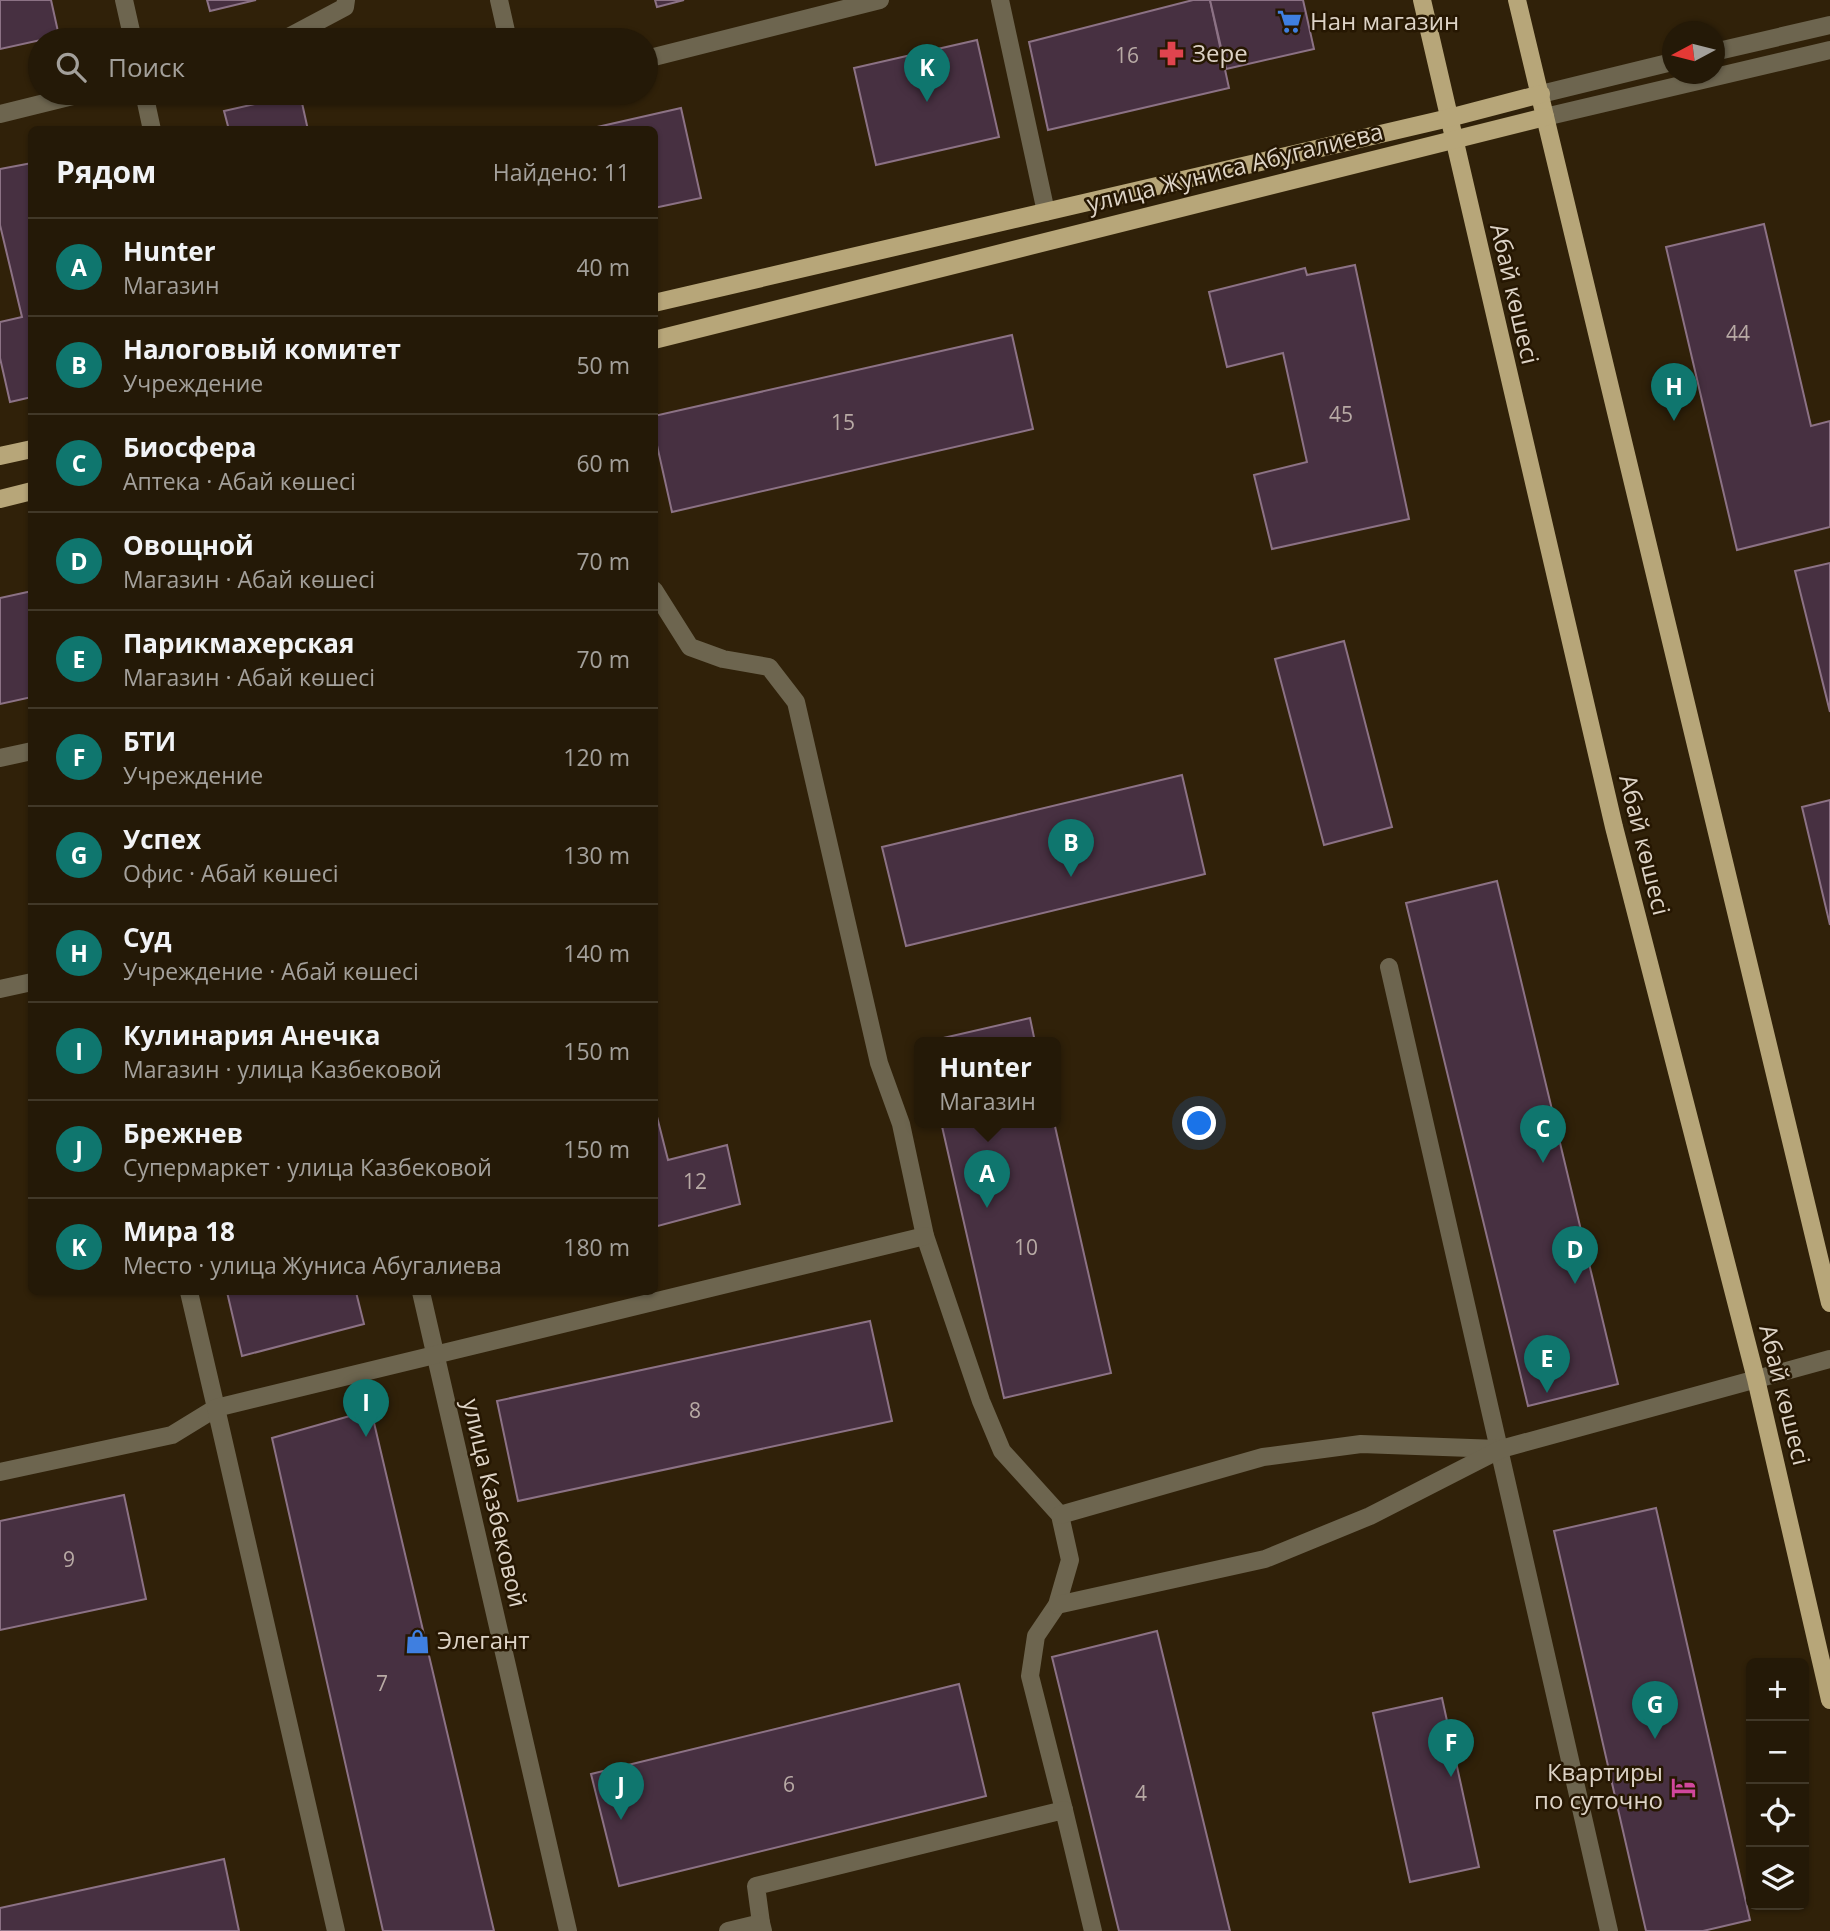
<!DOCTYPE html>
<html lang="ru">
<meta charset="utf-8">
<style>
body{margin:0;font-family:"Open Sans",sans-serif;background:#2c2211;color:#f1f3f6}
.controls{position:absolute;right:21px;bottom:21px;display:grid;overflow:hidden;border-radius:10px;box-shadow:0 2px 5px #0004}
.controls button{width:63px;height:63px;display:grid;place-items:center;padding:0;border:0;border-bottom:2px solid #413828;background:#241907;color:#f1f3f6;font:35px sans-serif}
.compass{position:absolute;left:1662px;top:21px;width:63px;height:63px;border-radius:50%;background:#241907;box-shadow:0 2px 5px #0004;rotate:263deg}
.you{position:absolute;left:1200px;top:1124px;width:24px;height:24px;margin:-18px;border:5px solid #fff;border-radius:50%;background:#1a73e8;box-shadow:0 0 0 10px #1a73e833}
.badge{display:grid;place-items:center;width:46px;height:46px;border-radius:50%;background:#0f766e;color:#fff;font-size:23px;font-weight:700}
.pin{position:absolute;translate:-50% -58px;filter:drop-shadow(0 2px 4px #0008)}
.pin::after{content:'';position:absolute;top:37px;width:24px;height:21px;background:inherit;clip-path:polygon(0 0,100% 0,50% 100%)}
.popup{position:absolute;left:914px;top:1037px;width:147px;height:91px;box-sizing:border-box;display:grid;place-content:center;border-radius:10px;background:#241907;filter:drop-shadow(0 2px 5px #0005);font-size:23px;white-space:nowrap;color:#a3a09b}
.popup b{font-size:26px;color:#f1f3f6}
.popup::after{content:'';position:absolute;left:50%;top:100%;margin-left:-14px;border:14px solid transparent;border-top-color:#241907}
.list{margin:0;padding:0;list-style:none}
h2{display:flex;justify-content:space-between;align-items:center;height:91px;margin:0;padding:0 28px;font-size:30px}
h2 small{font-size:23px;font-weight:400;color:#a3a09b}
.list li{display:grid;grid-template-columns:46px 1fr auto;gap:21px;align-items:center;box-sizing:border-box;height:98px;padding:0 28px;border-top:2px solid #413828}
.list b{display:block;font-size:26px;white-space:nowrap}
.list p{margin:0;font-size:23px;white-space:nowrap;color:#a3a09b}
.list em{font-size:23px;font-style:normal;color:#a3a09b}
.icon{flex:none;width:38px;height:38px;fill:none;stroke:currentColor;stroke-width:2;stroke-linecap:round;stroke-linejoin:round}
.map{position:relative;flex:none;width:1830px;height:1931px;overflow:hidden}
.search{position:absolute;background:#241907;box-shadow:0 2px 5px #0004;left:28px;top:28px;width:630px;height:77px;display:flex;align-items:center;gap:18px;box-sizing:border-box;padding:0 24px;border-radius:38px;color:#a3a09b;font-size:26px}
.panel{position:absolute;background:#241907;box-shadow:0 2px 5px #0004;left:28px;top:126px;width:630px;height:1169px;border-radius:10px}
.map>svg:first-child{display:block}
.building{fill:#473041;stroke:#8c7285;stroke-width:2}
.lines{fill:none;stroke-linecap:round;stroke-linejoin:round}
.minor{stroke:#6d654f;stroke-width:18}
.major{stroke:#b7a679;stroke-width:18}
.labels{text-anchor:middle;stroke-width:5;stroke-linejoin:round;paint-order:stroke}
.number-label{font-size:21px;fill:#b8aaa5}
.poi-label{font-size:24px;fill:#ddd3c6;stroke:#261702;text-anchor:start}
.street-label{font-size:24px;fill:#ddd3c6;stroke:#261702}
</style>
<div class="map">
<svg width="1830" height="1931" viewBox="0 0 1830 1931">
<rect width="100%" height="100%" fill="#302109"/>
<!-- building -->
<g class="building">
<path d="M0,0h51l8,36 -59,13z"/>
<path d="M207,0h49l-46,11z"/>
<path d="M655,0h29l-27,7z"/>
<path d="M1193,0h17l19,88 -181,42 -19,-88z"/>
<path d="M1210,0h93l11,49 -88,20z"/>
<path d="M977,40l22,97 -123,28 -22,-97z"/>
<path d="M300,94l8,36h-79l-5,-19z"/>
<path d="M681,108l20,90 -47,10v-78h-70z"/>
<path d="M32,163v234l-22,5 -10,-44v-36l22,-5 -22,-92v-56z"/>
<path d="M1764,224l47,202 19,-5v106l-93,23 -71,-303z"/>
<path d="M1355,265l54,254 -137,30 -18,-74 53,-13 -24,-109 -56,14 -18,-75 96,-24 2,7z"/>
<path d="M1012,335l21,94 -361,83 -18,-80v-16z"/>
<path d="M1830,563v149l-35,-141z"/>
<path d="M32,591v106l-32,7v-106z"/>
<path d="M1344,641l48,186 -68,18 -49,-186z"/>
<path d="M1182,775l23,99 -299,72 -24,-99z"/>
<path d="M1830,800v125l-28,-118z"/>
<path d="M1497,881l121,503 -90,22 -122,-503z"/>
<path d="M1030,1018l5,24h-109z"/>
<path d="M654,1105l14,55 59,-15 13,59 -86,23z"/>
<path d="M941,1122h113l57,251 -107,25z"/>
<path d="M227,1292h129l8,32 -122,32z"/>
<path d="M870,1321l22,100 -374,80 -21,-100z"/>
<path d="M371,1410l123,521h-111l-111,-493z"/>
<path d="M124,1495l22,104 -146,31v-109z"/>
<path d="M1656,1508l94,412 -47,11h-57l-92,-400z"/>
<path d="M1157,1631l73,300h-111l-67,-274z"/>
<path d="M959,1684l27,112 -367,90 -28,-112z"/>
<path d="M1442,1698l37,169 -69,15 -37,-169z"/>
<path d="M224,1859l15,72h-239v-23z"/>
</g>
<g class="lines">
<!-- minor -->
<g class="minor">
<path d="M124,0l9,40"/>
<path d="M499,0l9,40"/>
<path d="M1000,0l46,212"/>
<path d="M283,40l62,-33 1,-7"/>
<path d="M1714,52l116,-27"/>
<path d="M646,59l234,-59"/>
<path d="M144,93l8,37"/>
<path d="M1541,94l131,-32"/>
<path d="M0,114l85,-21"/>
<path d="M1545,117l285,-67"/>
<path d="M654,590l36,57 33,12 46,8 27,35 83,361 22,61 24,112 56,165 21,50 58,64 10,45 -13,45 -21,31 -6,40 34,134"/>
<path d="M0,758l32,-7"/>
<path d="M1389,967l220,964"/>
<path d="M0,989l32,-7"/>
<path d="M421,1292l147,639"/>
<path d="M0,1472l172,-37 44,-27 -27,-116"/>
<path d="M1060,1515l203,-58 98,-13 137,5"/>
<path d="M1057,1605l208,-46 105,-43 131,-67 329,-90"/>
<path d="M761,1923l-5,-37 308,-76 29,121"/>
<path d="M336,1931l-120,-523 709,-172"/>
<path d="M728,1931l33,-8 2,8"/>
</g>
<!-- major -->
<g class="major">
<path d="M1422,0l192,827 142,552 74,321"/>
<path d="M1517,0l313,1303"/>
<path d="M654,303l795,-185 92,-24"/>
<path d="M654,340l891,-223"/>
<path d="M0,456l32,-7"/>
<path d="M0,499l32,-8"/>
</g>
</g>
<!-- icons -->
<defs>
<symbol id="supermarket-bare" viewBox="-9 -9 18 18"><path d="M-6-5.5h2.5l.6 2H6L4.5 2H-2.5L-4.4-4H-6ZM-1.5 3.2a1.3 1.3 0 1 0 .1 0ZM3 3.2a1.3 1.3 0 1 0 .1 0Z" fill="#3f7fe0" stroke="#261702" stroke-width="2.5" paint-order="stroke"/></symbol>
<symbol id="pharmacy-bare" viewBox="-9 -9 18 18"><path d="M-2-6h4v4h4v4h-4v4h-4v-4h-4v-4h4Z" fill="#e0444e" stroke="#261702" stroke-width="2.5" paint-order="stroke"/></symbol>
<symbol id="shop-bare" viewBox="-9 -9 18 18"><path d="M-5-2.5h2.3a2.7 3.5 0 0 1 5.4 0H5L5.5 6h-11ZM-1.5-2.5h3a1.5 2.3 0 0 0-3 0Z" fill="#3f7fe0" stroke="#261702" stroke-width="2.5" paint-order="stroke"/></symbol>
<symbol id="hotel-bare" viewBox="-9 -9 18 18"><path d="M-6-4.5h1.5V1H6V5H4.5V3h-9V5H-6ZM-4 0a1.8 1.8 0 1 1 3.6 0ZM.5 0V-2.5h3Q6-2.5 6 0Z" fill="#d1479c" stroke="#261702" stroke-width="2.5" paint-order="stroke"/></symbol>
</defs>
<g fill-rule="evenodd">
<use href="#supermarket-bare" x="1272" y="4" width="35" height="35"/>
<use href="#pharmacy-bare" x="1154" y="36" width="35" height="35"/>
<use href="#shop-bare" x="400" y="1624" width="35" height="35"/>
<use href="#hotel-bare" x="1666" y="1770" width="35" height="35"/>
</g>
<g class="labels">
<!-- number labels -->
<g class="number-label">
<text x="1127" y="63">16</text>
<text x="1738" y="341">44</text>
<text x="1341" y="422">45</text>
<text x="843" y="430">15</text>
<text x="695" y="1189">12</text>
<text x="1026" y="1255">10</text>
<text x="695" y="1418">8</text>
<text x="69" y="1567">9</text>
<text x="382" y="1691">7</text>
<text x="789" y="1792">6</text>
<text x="1141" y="1801">4</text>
</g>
<!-- poi labels -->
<g class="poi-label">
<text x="1310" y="30">Нан магазин</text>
<text x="1192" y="62">Зере</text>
<text x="437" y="1649">Элегант</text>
<text x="1663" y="1781" text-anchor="end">Квартиры<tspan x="1663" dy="28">по суточно</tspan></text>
</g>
<!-- street labels -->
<g class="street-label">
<text transform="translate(1235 168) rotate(-14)" y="8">улица Жуниса Абугалиева</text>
<text transform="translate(1514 294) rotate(77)" y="8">Абай көшесі</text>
<text transform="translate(1644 845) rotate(76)" y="8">Абай көшесі</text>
<text transform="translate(1784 1395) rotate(76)" y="8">Абай көшесі</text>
<text transform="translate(494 1503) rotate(77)" y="8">улица Казбековой</text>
</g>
</g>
</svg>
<div class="controls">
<button>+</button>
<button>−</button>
<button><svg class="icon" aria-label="locate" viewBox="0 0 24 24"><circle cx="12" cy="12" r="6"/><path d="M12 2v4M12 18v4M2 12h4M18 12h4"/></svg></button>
<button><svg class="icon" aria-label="layers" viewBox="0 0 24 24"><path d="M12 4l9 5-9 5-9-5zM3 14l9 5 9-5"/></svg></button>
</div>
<svg class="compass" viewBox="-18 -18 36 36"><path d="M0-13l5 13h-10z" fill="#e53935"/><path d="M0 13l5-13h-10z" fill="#a3a09b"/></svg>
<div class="you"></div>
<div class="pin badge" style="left:987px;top:1208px">A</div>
<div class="popup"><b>Hunter</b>Магазин</div>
<div class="pin badge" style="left:1071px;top:877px">B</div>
<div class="pin badge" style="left:1543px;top:1163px">C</div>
<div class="pin badge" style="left:1575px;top:1284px">D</div>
<div class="pin badge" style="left:1547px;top:1393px">E</div>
<div class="pin badge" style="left:1451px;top:1777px">F</div>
<div class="pin badge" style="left:1655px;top:1739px">G</div>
<div class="pin badge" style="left:1674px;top:421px">H</div>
<div class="pin badge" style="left:366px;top:1437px">I</div>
<div class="pin badge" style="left:621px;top:1820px">J</div>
<div class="pin badge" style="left:927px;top:102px">K</div>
<div class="search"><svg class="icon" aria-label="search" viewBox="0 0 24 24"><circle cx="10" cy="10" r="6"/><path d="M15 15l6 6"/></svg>Поиск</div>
<section class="panel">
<h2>Рядом<small>Найдено: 11</small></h2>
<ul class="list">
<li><span class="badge">A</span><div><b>Hunter</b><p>Магазин</p></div><em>40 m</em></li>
<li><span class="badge">B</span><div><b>Налоговый комитет</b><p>Учреждение</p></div><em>50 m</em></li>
<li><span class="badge">C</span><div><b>Биосфера</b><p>Аптека · Абай көшесі</p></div><em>60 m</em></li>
<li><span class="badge">D</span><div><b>Овощной</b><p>Магазин · Абай көшесі</p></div><em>70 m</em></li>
<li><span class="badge">E</span><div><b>Парикмахерская</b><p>Магазин · Абай көшесі</p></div><em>70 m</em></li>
<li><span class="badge">F</span><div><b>БТИ</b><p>Учреждение</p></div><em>120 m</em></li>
<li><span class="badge">G</span><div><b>Успех</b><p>Офис · Абай көшесі</p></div><em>130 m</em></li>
<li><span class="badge">H</span><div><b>Суд</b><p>Учреждение · Абай көшесі</p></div><em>140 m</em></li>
<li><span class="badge">I</span><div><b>Кулинария Анечка</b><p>Магазин · улица Казбековой</p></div><em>150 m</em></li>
<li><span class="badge">J</span><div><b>Брежнев</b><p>Супермаркет · улица Казбековой</p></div><em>150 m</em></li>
<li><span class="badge">K</span><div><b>Мира 18</b><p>Место · улица Жуниса Абугалиева</p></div><em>180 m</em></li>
</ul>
</section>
</div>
